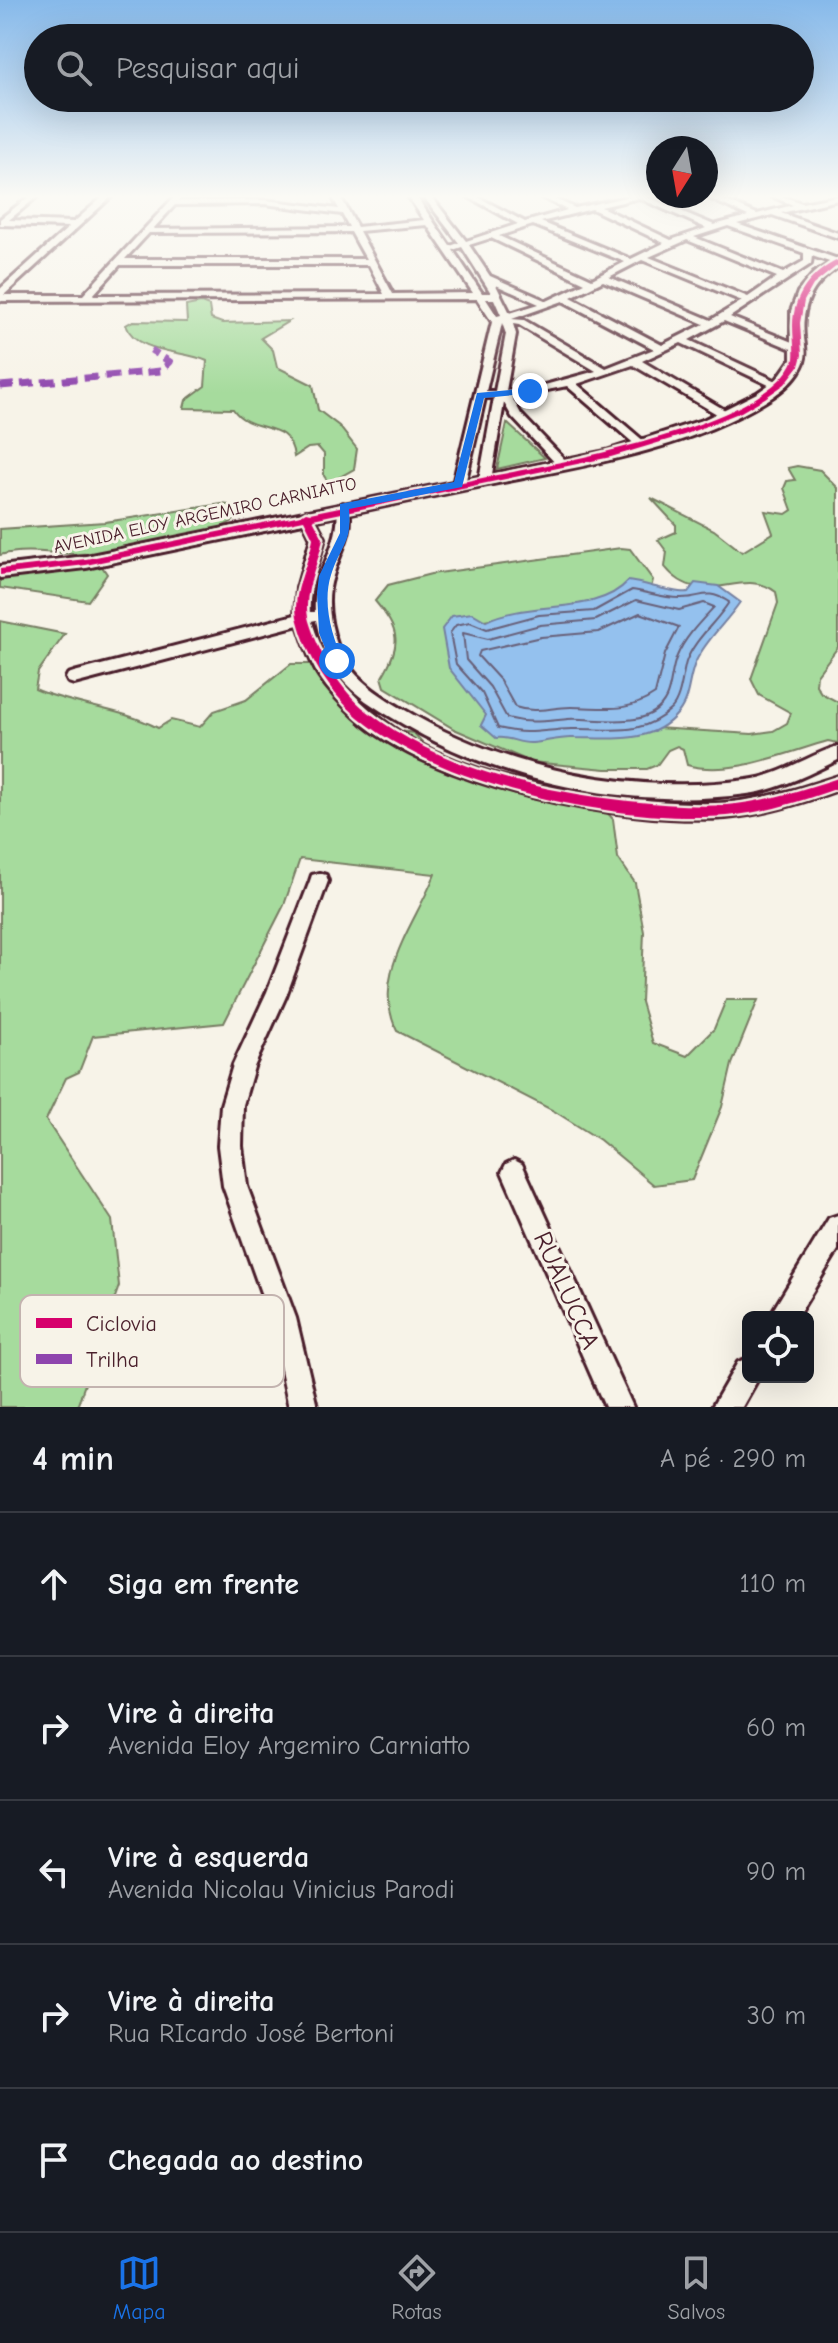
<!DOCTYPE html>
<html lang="pt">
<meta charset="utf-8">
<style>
body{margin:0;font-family:"Comic Neue",sans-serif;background:#242831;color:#f1f3f6}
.controls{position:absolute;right:24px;bottom:24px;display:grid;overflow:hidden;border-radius:12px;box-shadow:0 8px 32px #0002}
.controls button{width:72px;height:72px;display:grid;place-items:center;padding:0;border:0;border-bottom:2px solid #363941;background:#171b24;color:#f1f3f6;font:40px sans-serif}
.compass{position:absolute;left:646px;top:136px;width:72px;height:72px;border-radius:50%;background:#171b24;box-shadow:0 8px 32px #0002;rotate:191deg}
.stop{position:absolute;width:24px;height:24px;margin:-18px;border:6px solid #1a73e8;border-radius:50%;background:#fff}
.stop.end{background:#1a73e8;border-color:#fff;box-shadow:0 2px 8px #0008}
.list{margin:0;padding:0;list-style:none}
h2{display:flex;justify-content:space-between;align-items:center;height:104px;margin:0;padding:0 32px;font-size:34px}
h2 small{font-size:26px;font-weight:400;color:#9ea1a6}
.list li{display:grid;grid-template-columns:52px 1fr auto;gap:24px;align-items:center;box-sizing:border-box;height:144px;padding:0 32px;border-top:2px solid #363941}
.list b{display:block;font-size:30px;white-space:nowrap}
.list p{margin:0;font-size:26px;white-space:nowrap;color:#9ea1a6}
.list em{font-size:26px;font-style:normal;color:#9ea1a6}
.icon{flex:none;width:44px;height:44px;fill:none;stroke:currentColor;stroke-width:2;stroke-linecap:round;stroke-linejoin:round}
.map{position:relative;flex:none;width:838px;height:1407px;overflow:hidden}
.search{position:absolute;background:#171b24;box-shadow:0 8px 32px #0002;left:24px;right:24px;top:24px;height:88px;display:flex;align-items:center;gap:20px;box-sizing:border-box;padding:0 28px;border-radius:44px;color:#9ea1a6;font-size:30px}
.sheet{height:824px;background:#171b24}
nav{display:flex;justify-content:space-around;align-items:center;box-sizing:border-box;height:112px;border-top:2px solid #363941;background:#171b24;font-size:22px;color:#9ea1a6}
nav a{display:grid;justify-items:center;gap:4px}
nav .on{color:#1a73e8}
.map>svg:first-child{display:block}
.green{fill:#a6db9d;stroke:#787d64;stroke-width:2}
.water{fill:#94c1ee;stroke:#7680a0;stroke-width:2}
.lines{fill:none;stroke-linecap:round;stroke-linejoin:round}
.shore{stroke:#686079;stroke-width:2}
.street-casing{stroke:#4a1f2b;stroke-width:6}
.secondary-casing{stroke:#4a1f2b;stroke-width:6}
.street{fill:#f7f3e8;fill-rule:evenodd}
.secondary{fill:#f7f3e8;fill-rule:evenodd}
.quiet{stroke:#8e44ad;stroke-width:7;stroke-dasharray:14 7;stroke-linecap:butt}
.cycleway-casing{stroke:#f7f3e8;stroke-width:5}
.cycleway{fill:#d6006c;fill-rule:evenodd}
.route{fill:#1a73e8}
.labels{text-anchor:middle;stroke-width:6;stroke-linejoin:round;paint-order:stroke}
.far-street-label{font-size:18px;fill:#4a1f2b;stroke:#f7f3e8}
.near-street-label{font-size:26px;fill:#4a1f2b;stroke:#f7f3e8}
.key{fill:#f7f3e8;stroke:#c3b3af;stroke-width:2}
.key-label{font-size:22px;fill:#4a1f2b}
</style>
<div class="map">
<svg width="838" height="1407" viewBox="0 0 838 1407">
<rect width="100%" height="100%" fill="#f7f3e8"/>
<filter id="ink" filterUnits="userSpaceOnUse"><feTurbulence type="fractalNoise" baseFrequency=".0125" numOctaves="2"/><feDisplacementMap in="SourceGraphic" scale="16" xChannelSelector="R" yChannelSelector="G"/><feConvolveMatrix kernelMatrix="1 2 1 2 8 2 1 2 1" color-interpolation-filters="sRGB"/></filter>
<g filter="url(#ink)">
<!-- green -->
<g class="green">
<path d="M201,303l8,3 2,13 11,4 67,-2 -28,17 12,12 4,17 36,18 5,25 21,16 18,23 -3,20 -25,14 -5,-7v-22l-6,-7 -10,1 -14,9c-4,-40 -43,-21 -61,-48l-49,-1 2,-8 19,-14 2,-25c-23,-11 -71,-7 -81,-36l7,-4 54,1 -1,-16z"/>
<path d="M507,423l38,35 -48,11z"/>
<path d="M797,466l23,4 18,18v159l-21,28 -1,10 5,8 17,9v41l-10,-2c-43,12 -97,36 -141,24l-4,-16 -6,-3 -9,4 -11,15 -10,4h-41l-75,-7 -77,-33 -69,-42 -3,-10c20,-34 18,-46 -7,-76l13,-16 43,-11 190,-26 9,1 23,31 -3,12 -172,29 178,107 96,6 21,-3 14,-8 4,-10 -32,-18 -8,-16 27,-76 -2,-11c-33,-27 -75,20 -111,-25l2,-15 -9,-12 18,-8v-7l-25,-27 63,32 28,22 31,-19 -8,-22 21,3 6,-4 -8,-22 3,-7 8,-1 -7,-12z"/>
<path d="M222,504l26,4c-23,32 -131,45 -169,46 -27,0 -52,-6 -79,1v-26l105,-7z"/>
<path d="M101,565l6,9 -19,27 -88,-13v-17z"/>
<path d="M0,621l65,13 -27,38 -3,17c39,17 86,19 123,39l13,-8 29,7 14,-16 32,-11 45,-36h24l64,64 35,5 24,27 43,23 35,12 61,-1 21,9 15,16 5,39 17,25 9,49 -3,70 12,41 34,13 27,-27 12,-29h32l-26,64 -10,43 -30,73 -38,5 -54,-45 -46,-29 -157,-80c-27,-55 18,-106 38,-157l-135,-15 -16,46 -60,118 -131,13 -14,36 -13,6 -20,42 66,100 7,66 -42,121h-77z"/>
</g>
<!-- water -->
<path class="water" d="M628,581c18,2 46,13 60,11l7,-9 23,3 22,16c-14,21 -33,36 -44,59 -8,16 -6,38 -18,52 -26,32 -68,25 -104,25 -14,-1 -28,4 -42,5 -13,1 -23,-7 -36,-5l-15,-13 5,-10 -37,-47 -7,-39 10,-13 20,-3 14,8c43,-21 111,-5 142,-40z"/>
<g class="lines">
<!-- shore -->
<g class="shore">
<path d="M632,590c15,2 31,8 47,8 24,1 25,-11 50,4 -13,21 -34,36 -43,60 -4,14 -5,37 -15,47 -30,29 -62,19 -99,20 -33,1 -39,7 -74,-1l-16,-35 -26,-29 -6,-31 6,-8 14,-3 17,7 52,-14 55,-4z"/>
<path d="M636,600l43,10 25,-7 10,4c-14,15 -29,30 -37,49 -6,13 -5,29 -11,42 -16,34 -70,19 -98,21 -23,2 -39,5 -61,-1l-17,-31 -24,-27 -3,-27 25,6 52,-14 56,-5z"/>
<path d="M640,613l39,14 -14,27 -10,40c-29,20 -52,13 -84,13 -21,0 -36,7 -56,0l-15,-27 -22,-24 2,-5 61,-14 58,-5z"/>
</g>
<defs>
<g id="street">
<path d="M30,196h8l-29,24 65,2 30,-26h8l-108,99h79l92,-99h6l-2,5 86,-1 74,9 -7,-13h8l17,31 67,-7 -16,-24h8l34,50 9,-3 -36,-47h8l35,45 52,-17 -51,-28h9l49,26 42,-12 -28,-14h9l27,12 56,-12h14l69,29 34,-9 -44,-20h10l43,18 36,-9 -22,-9h10l21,7 36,-7v4l-57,13 57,20v5l-66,-23 -35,9 101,35v6l-26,-9 -1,8 -81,53 72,29v4h-8l-70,-29 -35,19 92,43v4h-8l-92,-44 -39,18 88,52v4h-8l-89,-52 -56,19 69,59v4h-8l-71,-61 -55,11 9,17 48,50 -2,3h-8l-47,-50 -8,-14 -13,77 -6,4 -6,-4 15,-82h-9l-20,86 -6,4 -6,-4 39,-162 -15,-23 -477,2v-12l69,-62 -69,-2v-6zM639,198l67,30 -35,12 -70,-33zM265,204l77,10 7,13 -196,2 22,-24zM592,209l72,34 -33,16 -90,-37zM427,225l46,68 -80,1 -34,-63zM533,225l92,37 -33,17 -93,-43zM728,226l76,27v8l-21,12 -89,-36zM351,232l15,27h-241l24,-26zM491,238l94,45 -38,18 -57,-25 -21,-31zM687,240l90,37 -29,20 -99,-40zM462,247l29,46h-9l-29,-43zM642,260l100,41 -31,19 -102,-43zM120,265h249l15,29 -291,1zM603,281l101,43 -42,21 -91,-48zM496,285l43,19 -29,9zM486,299h8l7,16 -4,1zM563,301l91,48 -48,19 -82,-48 -12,-1zM502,323l4,11 -11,57h-9zM513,324l6,1 77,46 -55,15 -35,5 10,-57z"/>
<path d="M343,503l6,4c5,27 -9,44 -16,69 -8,23 -3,49 5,71 12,29 39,47 65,62 101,60 227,86 344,71 33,-4 60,-24 91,-34v14c-29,14 -59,30 -91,34 -118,16 -250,-12 -351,-74 -20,-12 -42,-25 -57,-44 -13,-16 -19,-36 -23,-56l-5,1c6,16 12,37 22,50 23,29 51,53 83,71 81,44 218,67 309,61 39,-3 76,-15 113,-27v14c-36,13 -74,25 -112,28 -103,7 -294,-30 -371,-101 -13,-12 -27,-27 -36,-41 -10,-15 -15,-35 -21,-51l-224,59 -6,-2 -2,-4 2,-4 6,-2 221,-57 2,-27 14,-50 -11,-23 6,-4 5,1 14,26 -14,50 -2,24h6c-3,-39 27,-67 22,-105z"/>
<path d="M319,873l7,2 2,6 -42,115 -32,71 -11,38 -1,41 5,40 49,132 21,89h-28l-19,-89 -47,-132 -5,-40 3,-41 12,-40 34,-73 43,-111 2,-6z"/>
<path d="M514,1160l8,4 111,243h-28l-103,-235 4,-8z"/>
<path d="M838,1215v35l-41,67h-28l60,-99z"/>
<path d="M748,1358v19h11l-17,30h-30l26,-45z"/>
</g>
<path id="secondary" d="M838,258v9c-27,18 -37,39 -34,71 1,8 3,16 0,24 -6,16 -23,30 -38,39 -86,53 -196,67 -294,87 -129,27 -257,53 -386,80l-86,10v-12l86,-10 520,-105 99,-32 52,-26 20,-14 14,-20v-48l7,-19 16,-19z"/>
</defs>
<!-- street casing -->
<use href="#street" class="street-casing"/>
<!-- secondary casing -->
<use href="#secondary" class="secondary-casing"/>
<!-- street -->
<use href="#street" class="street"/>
<!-- secondary -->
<use href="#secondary" class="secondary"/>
<!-- quiet -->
<path class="quiet" d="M0,386l161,-15 9,-9 -19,-12"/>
<defs>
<path id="cycleway" d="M838,260v5l-25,20 -9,16 -4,22 2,32 -3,11 -14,18 -20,14 -24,14 -57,23 -73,22 -298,62 10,19c-4,27 -22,55 -14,83 10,33 31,69 58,90 74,58 171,80 262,90 32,3 65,6 97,4 39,-3 75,-15 112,-27v10c-36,13 -73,25 -112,28 -106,8 -286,-29 -368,-99 -28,-24 -51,-61 -60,-96 -8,-28 11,-56 15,-83l-9,-18 -218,45 -86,10v-6l86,-10 215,-44 5,-3 4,1c55,-11 111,-23 167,-34 68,-14 291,-51 317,-120 1,-11 -1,-22 -1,-33 0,-31 18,-53 45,-66z"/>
</defs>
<!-- cycleway casing -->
<use href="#cycleway" class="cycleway-casing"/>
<!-- cycleway -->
<use href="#cycleway" class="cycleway"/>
</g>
</g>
<!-- sky -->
<linearGradient id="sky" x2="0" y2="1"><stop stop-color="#86b9ea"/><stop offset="0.5" stop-color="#fbfaf5"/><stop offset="1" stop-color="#fbfaf5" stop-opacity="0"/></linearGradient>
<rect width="838" height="393" fill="url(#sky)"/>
<!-- route -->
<path class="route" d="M530,388l4,5 -50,5 -22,89 -113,22c3,35 -8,35 -18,66 -9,28 1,61 12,86l-11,4 -13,-32 -2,-40 2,-17 21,-43v-29l114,-22 23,-89z"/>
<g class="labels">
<!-- far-street labels -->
<g class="far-street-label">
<text transform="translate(205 515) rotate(-12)" y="6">AVENIDA ELOY ARGEMIRO CARNIATTO</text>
</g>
<!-- near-street labels -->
<g class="near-street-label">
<text transform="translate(567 1290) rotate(66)" y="9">RUALUCCA</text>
</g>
</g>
<!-- legend -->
<rect x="20" y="1295" width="264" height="92" rx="12" class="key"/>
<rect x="36" y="1318" width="36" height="10" fill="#d6006c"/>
<rect x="36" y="1354" width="36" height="10" fill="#8e44ad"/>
<g class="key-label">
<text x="86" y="1331">Ciclovia</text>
<text x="86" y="1367">Trilha</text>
</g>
</svg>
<div class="controls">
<button><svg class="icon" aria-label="locate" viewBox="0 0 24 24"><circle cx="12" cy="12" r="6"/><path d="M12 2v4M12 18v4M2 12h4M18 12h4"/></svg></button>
</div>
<svg class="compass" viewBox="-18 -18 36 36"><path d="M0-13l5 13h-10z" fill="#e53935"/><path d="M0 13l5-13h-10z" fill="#9ea1a6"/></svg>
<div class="stop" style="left:337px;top:661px"></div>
<div class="stop end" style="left:530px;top:391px"></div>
<div class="search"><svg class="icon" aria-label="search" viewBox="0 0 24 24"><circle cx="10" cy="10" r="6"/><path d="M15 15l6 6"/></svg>Pesquisar aqui</div>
</div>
<section class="sheet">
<h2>4 min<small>A pé · 290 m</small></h2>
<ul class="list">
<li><svg class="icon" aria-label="ahead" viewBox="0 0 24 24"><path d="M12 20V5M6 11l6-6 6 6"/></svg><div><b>Siga em frente</b></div><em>110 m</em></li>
<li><svg class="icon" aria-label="right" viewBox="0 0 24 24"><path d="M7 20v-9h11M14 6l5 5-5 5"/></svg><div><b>Vire à direita</b><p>Avenida Eloy Argemiro Carniatto</p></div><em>60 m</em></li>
<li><svg class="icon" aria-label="left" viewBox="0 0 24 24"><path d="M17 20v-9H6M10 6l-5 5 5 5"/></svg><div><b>Vire à esquerda</b><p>Avenida Nicolau Vinicius Parodi</p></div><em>90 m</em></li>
<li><svg class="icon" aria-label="right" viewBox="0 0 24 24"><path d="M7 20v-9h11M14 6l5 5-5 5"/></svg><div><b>Vire à direita</b><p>Rua RIcardo José Bertoni</p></div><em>30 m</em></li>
<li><svg class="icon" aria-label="arrive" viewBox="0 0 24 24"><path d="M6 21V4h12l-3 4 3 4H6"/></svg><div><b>Chegada ao destino</b></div></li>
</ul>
</section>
<nav>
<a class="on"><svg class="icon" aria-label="map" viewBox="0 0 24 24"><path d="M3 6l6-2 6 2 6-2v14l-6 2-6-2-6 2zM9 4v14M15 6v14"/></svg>Mapa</a>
<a><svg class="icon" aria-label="directions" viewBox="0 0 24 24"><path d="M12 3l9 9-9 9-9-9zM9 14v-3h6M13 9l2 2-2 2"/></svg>Rotas</a>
<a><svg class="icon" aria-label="saved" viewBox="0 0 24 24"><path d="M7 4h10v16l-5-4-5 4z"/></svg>Salvos</a>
</nav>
